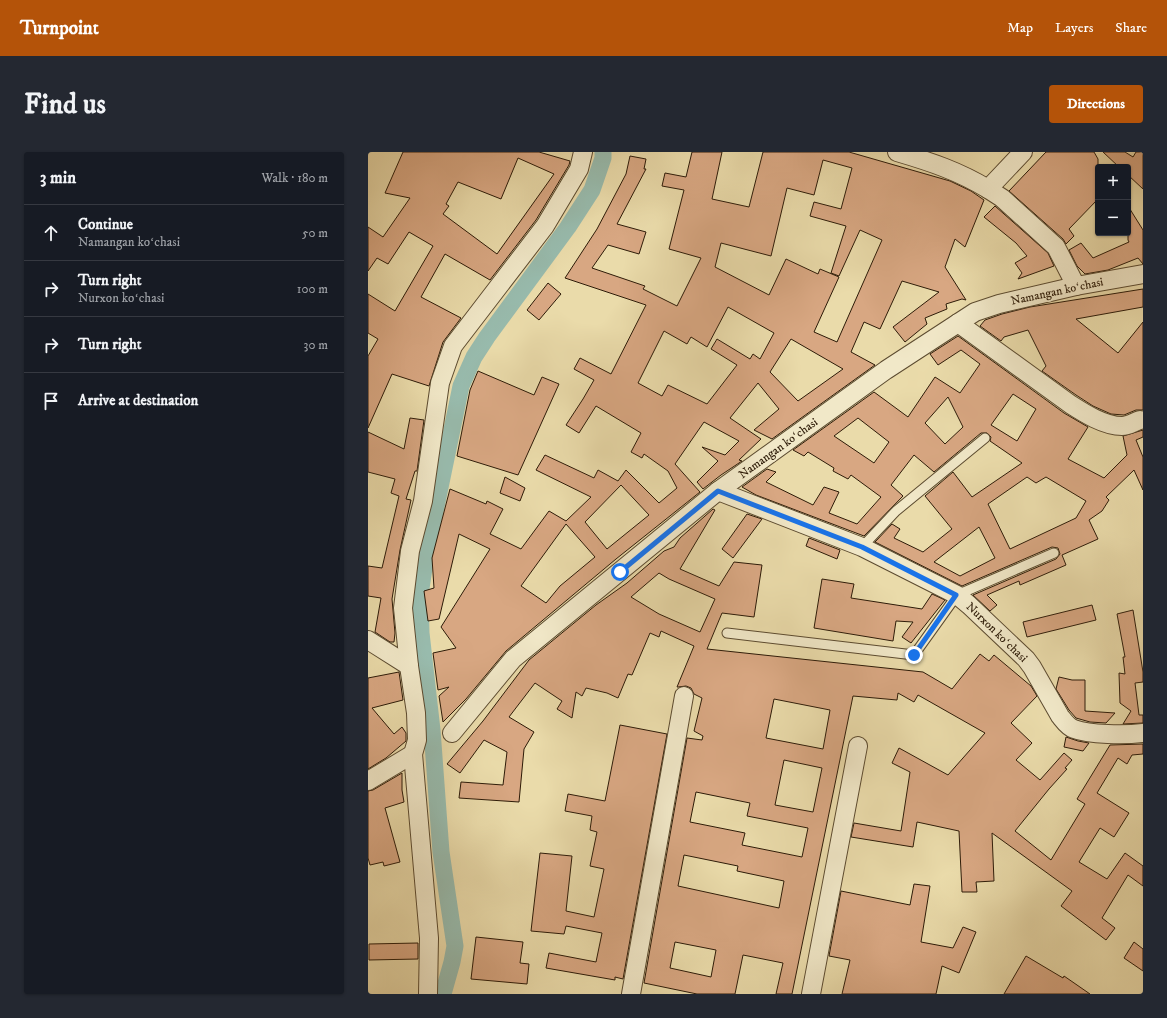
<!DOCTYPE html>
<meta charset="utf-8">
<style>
body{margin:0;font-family:"IM FELL DW Pica",serif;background:#242831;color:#f1f3f6}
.controls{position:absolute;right:12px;top:12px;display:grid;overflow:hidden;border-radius:4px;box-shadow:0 1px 3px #0004}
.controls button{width:36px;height:36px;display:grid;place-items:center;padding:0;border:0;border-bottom:1px solid #363941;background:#171b24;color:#f1f3f6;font:20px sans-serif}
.stop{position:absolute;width:12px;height:12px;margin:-9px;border:3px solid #1a73e8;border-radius:50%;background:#fff}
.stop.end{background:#1a73e8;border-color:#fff;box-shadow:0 1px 4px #0008}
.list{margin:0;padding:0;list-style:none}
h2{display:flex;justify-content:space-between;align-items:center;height:52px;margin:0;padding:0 16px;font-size:17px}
h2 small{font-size:13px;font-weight:400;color:#9ea1a6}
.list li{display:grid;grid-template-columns:26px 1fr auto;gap:12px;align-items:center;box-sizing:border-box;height:56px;padding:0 16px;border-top:1px solid #363941}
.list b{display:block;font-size:15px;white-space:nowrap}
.list p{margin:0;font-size:13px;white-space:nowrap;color:#9ea1a6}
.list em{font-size:13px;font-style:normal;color:#9ea1a6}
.icon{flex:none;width:22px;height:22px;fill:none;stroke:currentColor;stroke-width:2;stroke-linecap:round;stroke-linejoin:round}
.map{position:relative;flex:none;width:775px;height:842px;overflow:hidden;border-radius:4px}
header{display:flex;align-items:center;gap:24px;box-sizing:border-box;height:56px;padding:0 20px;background:#b45309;color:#fff}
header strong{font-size:19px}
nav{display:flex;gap:22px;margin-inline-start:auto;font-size:14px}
.intro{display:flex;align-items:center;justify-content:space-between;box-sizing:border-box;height:96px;padding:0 24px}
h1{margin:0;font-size:28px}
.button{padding:10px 18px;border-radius:4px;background:#b45309;color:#fff;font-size:14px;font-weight:700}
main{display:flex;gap:24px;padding:0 24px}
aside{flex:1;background:#171b24;border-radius:4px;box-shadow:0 1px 3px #0004}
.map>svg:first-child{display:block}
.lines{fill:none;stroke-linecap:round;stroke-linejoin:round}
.canal{stroke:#98bbad;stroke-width:17}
.building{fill:#d8a782;stroke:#2d1b08;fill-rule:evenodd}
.lane-casing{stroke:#5c4b30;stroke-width:11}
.street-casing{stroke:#5c4b30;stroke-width:20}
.lane{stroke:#f1e8c8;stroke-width:9}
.street{stroke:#f1e8c8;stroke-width:18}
.route{stroke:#1a73e8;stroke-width:5}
.labels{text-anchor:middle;stroke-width:3.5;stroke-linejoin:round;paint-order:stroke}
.street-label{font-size:12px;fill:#2d1b08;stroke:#f1e8c8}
</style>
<header>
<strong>Turnpoint</strong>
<nav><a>Map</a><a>Layers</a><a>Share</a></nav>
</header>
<div class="intro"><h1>Find us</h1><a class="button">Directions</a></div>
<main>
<aside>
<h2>3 min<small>Walk · 180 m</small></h2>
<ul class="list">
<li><svg class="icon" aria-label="ahead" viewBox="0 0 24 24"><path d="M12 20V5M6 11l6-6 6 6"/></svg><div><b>Continue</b><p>Namangan koʻchasi</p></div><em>50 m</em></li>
<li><svg class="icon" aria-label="right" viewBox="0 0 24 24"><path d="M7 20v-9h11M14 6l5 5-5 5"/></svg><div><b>Turn right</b><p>Nurxon koʻchasi</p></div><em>100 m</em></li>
<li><svg class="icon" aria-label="right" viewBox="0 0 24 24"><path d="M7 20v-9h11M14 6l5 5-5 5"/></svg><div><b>Turn right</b></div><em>30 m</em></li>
<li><svg class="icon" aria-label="arrive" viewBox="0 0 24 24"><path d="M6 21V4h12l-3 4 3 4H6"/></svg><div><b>Arrive at destination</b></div></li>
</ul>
</aside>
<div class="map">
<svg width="775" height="842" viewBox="0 0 775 842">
<rect width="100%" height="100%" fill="#eadbaa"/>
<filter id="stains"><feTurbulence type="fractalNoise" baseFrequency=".005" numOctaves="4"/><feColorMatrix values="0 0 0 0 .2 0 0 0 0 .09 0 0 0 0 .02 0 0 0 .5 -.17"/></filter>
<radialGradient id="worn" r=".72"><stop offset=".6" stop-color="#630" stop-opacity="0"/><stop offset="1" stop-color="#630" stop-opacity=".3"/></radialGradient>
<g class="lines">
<!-- canal -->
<path class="canal" d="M75,842l9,-32 3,-16 -14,-94 -9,-122 -11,-97 -1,-38 6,-40 35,-169 13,-29 13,-20 81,-110 24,-37 11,-32v-6"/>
</g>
<!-- building -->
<g class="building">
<path d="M35,0h136l31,9 -1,4 -33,55 -46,60 -45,-26 -24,43 40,21 -18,24 -14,44 -37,-12 -24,54v-72l10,-17 -10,-6v-39l27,17 38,-65 -24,-14 -21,32 -11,-6 -9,13v-44l15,10 27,-39 -25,-5zM150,6l36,16 -57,80 -54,-40 6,-8 -3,-2 12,-22 43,17z"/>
<path d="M324,0h30l-10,47 37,8 14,-55h86l101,29 21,10 13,9 -19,47 -10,-8 -10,28 21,33 -4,-1 -16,5 1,5 -22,9 2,6 -22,18 -12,-15 46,-35 -37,-11 -22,48 -16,-7 -13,30 24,13 -103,74 -18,-9 25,-21 -21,-26 -28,35 31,21 -22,21 3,1 -21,14 -18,14 -6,-7 21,-21 -16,-14 23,8 14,-14 -35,-19 -29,42 25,28 -84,67 -110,92 -40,48 -23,23 -4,-26 10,-9 -11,3 -5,-37 23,-5 -15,-21 49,-78 -31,-15 -20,85 -11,2 -4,-30 10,-3 -2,-30 18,-69 36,15 1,-3 16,8 -13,25 31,15 28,-38 17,10 25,-24 -55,-27 9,-15 49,23 4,-8 20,11 8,-11 33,33 18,-15 -9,-17 -24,-17 -2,4 -11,-6 10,-19 -45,-27 -17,27 -13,-8 17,-26 11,-19 -20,-11 6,-11 31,16 35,-69 -81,-27 32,-49 29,-55 4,-18 16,3 -2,10h2l-29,55 29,8 -7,22 -31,-9 -16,23 53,18 -2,3 34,17 24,-48 -32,-9 15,-59 -22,-4 3,-13 21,4zM455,8l29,8 -11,41 -27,-7 -4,14 36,10 -15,47 8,3 21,-46 22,10 -45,102 -23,-10 25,-55 -19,-8 -2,5 -32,-15 -17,36 -54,-28 6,-24 50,13 16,-68 27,7zM360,155l46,26 -14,26 -7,-5 -3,5 -33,-20 -6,10 26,16 -30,39 -39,-19 -6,11 -24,-13 26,-52 23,13 4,-7 16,10zM423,187l52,30 -45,32 -28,-29zM253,333l28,30 -42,34 -22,-27zM198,372l29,33 -35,29 -14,17 -25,-17z"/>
<path d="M678,0h48l4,7v40l-29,30 5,7 -8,8 -3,-5 -54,-48z"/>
<path d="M735,0h22l8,5 3,-5h7v37l-15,-14v-8h-9z"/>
<path d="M627,54l53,47 6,13 -36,13 4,-6 -7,-10 12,-7 -11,-13 -32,-26z"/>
<path d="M760,54l15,24v34l-5,-6 -30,12 -23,4 -8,-8 -8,-16 12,-7 12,15 36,-16 -1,-2z"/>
<path d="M180,131l13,11 -22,26 -12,-10z"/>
<path d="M775,137v18l-67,12 42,34 25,-31v88h-7l-12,5 -13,-1 -18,-8 -17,-11 -34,-24 4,-5 -18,-36 -24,7 -3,4 -21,-15 5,-6 17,-6 28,-7z"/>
<path d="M590,184l106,77 24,14 -20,32 36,19 23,-23 -4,-19 20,-6v7l-7,3 7,17v33l-9,-20 -28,27 3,3 -7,11 -13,9 9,19 -36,16 4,10 -46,20 -1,-4 -32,14 10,10 -7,6 -17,-16 83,-36 4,-5 -2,-6 -6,-1 -90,39 -87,-44 17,-18 8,5 -6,9 29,14 29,-23 -27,-33 28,-24 19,25 50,-34 -32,-22 1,-4 -4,-4h-6l-47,39 -20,-17 -23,30 12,11 -39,40 -108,-41 -14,-8 25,-18 9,3 -10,10 47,23 11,-18 15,5 -10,21 28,11 24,-27 -30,-22 -3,4 -15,-8 1,-3 -26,-16 -4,4 -11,-6 81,-58 34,25 27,-40 25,16 20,-29 -19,-14 -23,15 -8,-11zM645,242l23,15 -19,32 -26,-16zM580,245l15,30 -18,17 -20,-21zM490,266l31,24 -15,21 -40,-27zM659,325l9,6 10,-6 40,24 -10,17 -66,31 -22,-45zM611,375l16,31 -35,18 -26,-14z"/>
<path d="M110,219l56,24 8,-18 17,7 -41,91 -61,-19 13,-66z"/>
<path d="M42,266l14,2 -7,51h-2l-9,28 5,1 -11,50 -8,49 3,34 -1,9h-4l-15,-10 6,-34 -13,-2v-30l14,2 17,-72 -8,-3 4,-14 -27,-7v-40l36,17z"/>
<path d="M137,325l20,11 -5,13 -20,-8z"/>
<path d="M345,357l2,1 -35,59 39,17 15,-24 28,3 -8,52 -32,-4 -15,36 216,23 29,17 28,-35 9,7 5,-6 37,31 6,10 -26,27 21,20 -16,17 24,20 24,-27 8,7 -7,8 2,1 -18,20 -34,42 36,29 34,-56 -8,-5 33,-54 33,-1v10l-11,1 -5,9 -9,-6 -21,35 32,20 -15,24 -14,-9 -21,34 28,17 18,-26 18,13v20l-15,-11 -26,43 13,10 -9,12 -45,-34 11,-15 -80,-58 2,48 -18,1 1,10h-15l-3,-61 -42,-9 -4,25 -62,-10 3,-14 47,8 9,-59 -18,-9 7,-15 49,27 37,-42 -67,-38 -4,7 -16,-9 -1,7 -44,-4 -61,298h-16l7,-31 -40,-8 -8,39h-38l-53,-11 43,-245 15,2 1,-4 -9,-5 8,-33 -8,-4 -3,-6 -5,-2 -8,1h-1l17,-41 -33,-15 -2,6 -9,-4 -18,42 -4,-1 -10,24 -11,-5 -21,-5 -4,8 -6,-4 -4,26 -15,-9 5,-8 -27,-18 -26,34 25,15 -10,17 -5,53 -60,-4 2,-16 42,3 4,-33 -23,-12 -24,33 -13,-9 36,-43 46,-61 67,-55 31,-22 37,-32 10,-4 6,-9zM291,421l10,6 46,20 -15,33 -41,-18 -28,-17zM406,547l56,11 -7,39 -57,-11zM416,608l38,8 -9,44 -38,-7zM328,640l54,11 -3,13 61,12 -6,29 -60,-12 3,-12 -55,-11zM316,703l54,11 -1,5 47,10 -5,27 -101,-22zM307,790l41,8 -5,27 -41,-9z"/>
<path d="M379,362l15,5 -29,39 -11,-9z"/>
<path d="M441,386l31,12 -3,9 -31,-13z"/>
<path d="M454,427l32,5 -3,14 71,11 10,-15 13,6 -34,43 -9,-6 11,-15 -17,-1 -3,20 -79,-13z"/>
<path d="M724,453l4,15 -69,17 -4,-15z"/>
<path d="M765,458l10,62v10l-8,1 4,32h4v8l-20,1 8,-13 -11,-8 -1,-30 6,1 -2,-17h2l-8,-43z"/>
<path d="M31,520l4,28 -31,8 22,26 8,-7 4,6v8l-20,17 -18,11v-91z"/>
<path d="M691,525l13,3h13v31l30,2 -9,10 -16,-1 -14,-4 -7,-8 -13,-21z"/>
<path d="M252,573l47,9 -44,245 -8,-2v3l-69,-12 3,-15 47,9 6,-29 -36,-7 -2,8 -33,-3 9,-78 32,3 -6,55 28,6 10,-48 -14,-3 7,-34 -7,-2 2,-14 -27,-5 3,-17 37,7z"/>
<path d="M698,585l12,4 11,2 -6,8 -19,-4z"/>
<path d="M34,621v17l2,12 -19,6 15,54 -16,4 -1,-4 -13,3 -2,-7v-67l5,-1z"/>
<path d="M546,732l16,2 -9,56 32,6 10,-21 13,5 -17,41 -17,-7 -6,28h-94l8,-34 -21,-4 12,-65 69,14z"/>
<path d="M108,785l47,5 -3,21 9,1 -2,20 -56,-5z"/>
<path d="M766,790l9,7v22l-19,-13z"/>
<path d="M50,791v16l-49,1v-16z"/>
<path d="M658,804l37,22 1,-2 26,18h-86z"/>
</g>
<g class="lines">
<defs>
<g id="lane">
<path d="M494,395l34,-36 89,-73"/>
<path d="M359,481l187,22 43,-60 97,-42"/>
</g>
<g id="street">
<path d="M529,0c34,10 61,19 91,37l35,-37"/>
<path d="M620,37l14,9 54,49 20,39"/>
<path d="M590,171l112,81c14,9 34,22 52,22 6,0 12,-4 18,-6"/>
<path d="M350,339l144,56 95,48 12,10 57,54 6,8 28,49c4,5 8,11 14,13 15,6 52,6 69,4"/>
<path d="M0,488l41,26"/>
<path d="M84,581l61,-74 205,-168 168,-121 89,-58 24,-8 77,-18 67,-12"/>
<path d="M0,629l45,-27"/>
<path d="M60,842l1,-56 -16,-184 4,-14 -1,-27 -7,-47 -6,-58 7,-57 13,-50 17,-118 13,-37 92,-120 34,-57 4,-17"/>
<path d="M263,842l53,-298"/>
<path d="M443,842l47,-248"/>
</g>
</defs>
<!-- lane casing -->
<use href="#lane" class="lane-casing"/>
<!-- street casing -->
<use href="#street" class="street-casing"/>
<!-- lane -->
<use href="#lane" class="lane"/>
<!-- street -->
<use href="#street" class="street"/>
</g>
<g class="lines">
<!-- route -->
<path class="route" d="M252,420l98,-81 144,56 94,48 -42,60"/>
</g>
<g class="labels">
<!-- street labels -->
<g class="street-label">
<text transform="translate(689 139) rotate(-12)" y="4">Namangan koʻchasi</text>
<text transform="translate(410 296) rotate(-36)" y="4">Namangan koʻchasi</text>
<text transform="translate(629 480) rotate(44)" y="4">Nurxon koʻchasi</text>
</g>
</g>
<rect width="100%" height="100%" filter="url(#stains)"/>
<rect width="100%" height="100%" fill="url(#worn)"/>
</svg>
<div class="controls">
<button>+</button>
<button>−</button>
</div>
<div class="stop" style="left:252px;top:420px"></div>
<div class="stop end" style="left:546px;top:503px"></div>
</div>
</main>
